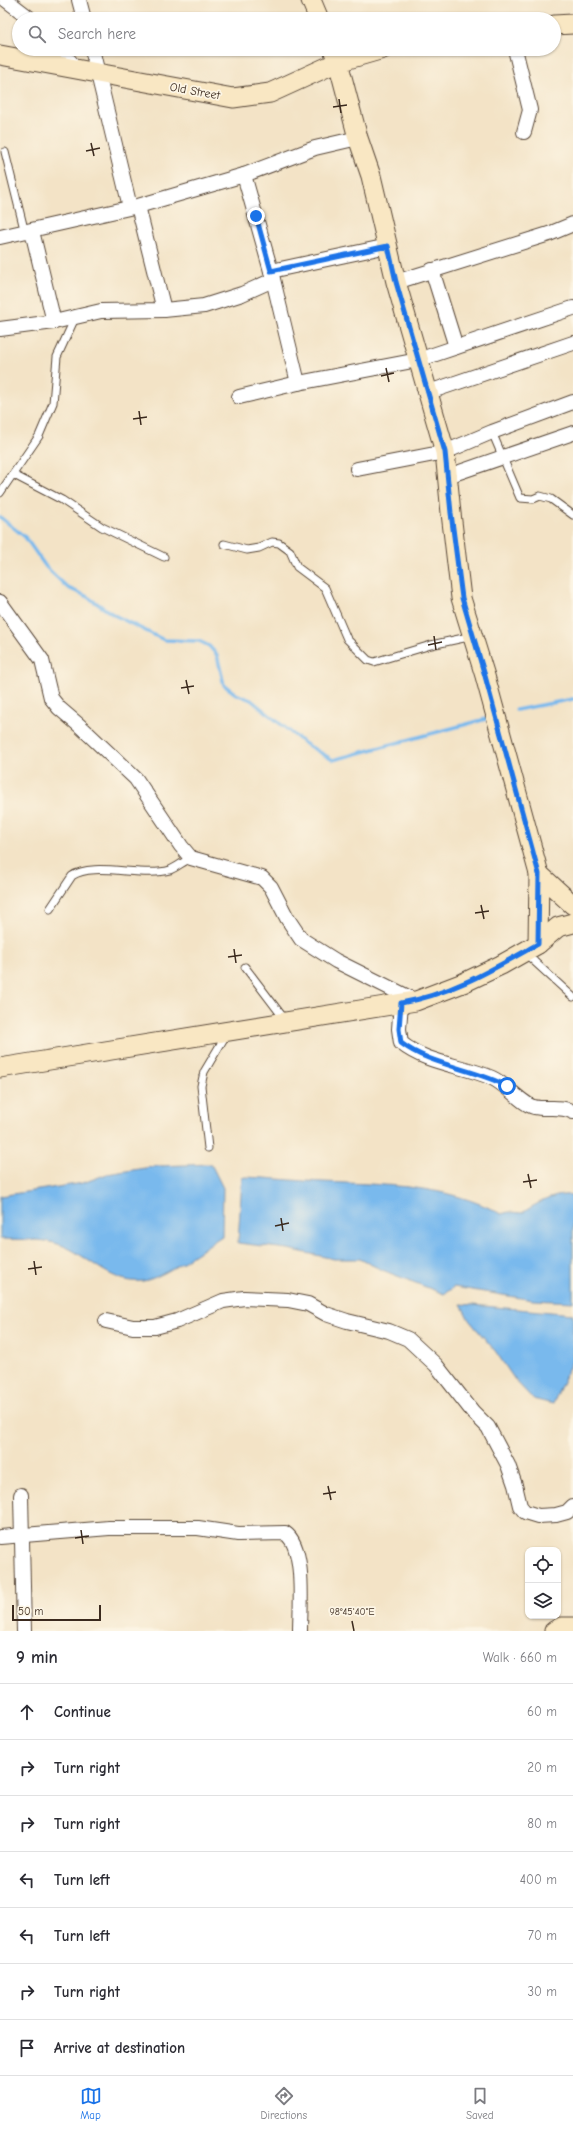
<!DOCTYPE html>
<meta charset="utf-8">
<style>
body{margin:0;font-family:"Comic Neue",sans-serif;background:#f7f7f7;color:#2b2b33}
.controls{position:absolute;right:12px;bottom:12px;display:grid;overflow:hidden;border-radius:8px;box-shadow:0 1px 3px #0004}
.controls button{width:36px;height:36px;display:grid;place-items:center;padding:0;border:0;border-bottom:1px solid #e1e1e2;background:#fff;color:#2b2b33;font:20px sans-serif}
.scale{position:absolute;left:12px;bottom:10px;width:89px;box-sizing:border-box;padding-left:4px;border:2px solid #3b2a1e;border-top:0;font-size:11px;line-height:14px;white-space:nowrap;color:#3b2a1e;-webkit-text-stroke:3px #fcf5e5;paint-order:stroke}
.stop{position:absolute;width:12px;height:12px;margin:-9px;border:3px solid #1a73e8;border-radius:50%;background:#fff}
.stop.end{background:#1a73e8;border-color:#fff;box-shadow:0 1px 4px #0008}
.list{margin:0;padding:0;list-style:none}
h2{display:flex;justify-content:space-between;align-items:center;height:52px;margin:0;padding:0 16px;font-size:17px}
h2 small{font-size:13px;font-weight:400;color:#7c7c81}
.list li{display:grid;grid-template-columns:26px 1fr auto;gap:12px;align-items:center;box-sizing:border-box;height:56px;padding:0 16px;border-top:1px solid #e1e1e2}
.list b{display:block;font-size:15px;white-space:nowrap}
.list em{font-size:13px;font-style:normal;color:#7c7c81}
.icon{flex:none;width:22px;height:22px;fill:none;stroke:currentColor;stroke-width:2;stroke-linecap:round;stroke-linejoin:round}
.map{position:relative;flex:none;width:573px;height:1631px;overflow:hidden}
.search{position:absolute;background:#fff;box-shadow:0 1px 3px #0004;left:12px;right:12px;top:12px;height:44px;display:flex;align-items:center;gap:10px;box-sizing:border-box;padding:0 14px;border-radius:22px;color:#7c7c81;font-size:15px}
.sheet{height:444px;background:#fff}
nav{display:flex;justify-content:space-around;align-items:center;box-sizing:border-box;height:56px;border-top:1px solid #e1e1e2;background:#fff;font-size:11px;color:#7c7c81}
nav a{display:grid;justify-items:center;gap:2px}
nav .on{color:#1a73e8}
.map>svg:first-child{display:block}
.water{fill:#79b9ed;stroke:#5a7286}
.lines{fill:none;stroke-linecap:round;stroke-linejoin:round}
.stream{stroke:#79b9ed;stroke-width:3.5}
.lane-casing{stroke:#574637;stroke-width:9}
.street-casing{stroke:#574637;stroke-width:16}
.secondary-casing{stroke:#574637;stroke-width:21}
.lane{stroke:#fff;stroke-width:7}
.street{stroke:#fff;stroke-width:14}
.secondary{stroke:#f9e7c3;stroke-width:19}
.route{stroke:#1a73e8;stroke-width:5}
.ticks{fill:none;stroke:#3b2a1e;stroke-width:1.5}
.labels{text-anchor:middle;stroke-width:3.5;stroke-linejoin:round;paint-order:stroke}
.street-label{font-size:12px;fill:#3b2a1e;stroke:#fcf5e5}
.ticks-label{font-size:10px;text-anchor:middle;fill:#3b2a1e;stroke:#fcf5e5;stroke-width:3.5;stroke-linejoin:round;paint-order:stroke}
</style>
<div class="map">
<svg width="573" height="1631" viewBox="0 0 573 1631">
<rect width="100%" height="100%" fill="#fcf5e5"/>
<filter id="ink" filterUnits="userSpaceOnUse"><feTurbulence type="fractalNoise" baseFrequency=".025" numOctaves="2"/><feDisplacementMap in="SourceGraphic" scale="8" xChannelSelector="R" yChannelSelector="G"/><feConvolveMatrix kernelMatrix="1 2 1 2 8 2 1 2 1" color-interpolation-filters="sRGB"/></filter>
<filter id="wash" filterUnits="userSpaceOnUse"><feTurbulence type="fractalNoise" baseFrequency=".012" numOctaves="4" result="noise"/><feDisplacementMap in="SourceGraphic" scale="16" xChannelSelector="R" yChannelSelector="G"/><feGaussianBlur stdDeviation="0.9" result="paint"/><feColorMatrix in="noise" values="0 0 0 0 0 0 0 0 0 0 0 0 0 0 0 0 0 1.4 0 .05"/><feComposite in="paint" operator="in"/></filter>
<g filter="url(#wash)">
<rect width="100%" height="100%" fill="#f3e3c6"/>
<!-- water -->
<g class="water">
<path d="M211,1164l12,24 -1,48c-19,12 -58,42 -79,45 -32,4 -55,-26 -82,-36 -19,-7 -41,-5 -61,-6v-43l83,-13 24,-9 51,-8z"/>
<path d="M245,1177c26,1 52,4 79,5 60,3 123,2 177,32l8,-2 13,1c15,-10 33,-20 51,-18v107l-40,-2 -79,-13 -10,7 -62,-24 -22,-11h-26l-46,-10 -50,-6 4,-65z"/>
<path d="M461,1304l112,10v45l-20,45 -20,-5 -18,-19 -19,-28 -27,-32z"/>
</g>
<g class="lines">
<!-- stream -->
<g class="stream">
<path d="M0,517l25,20 21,30 22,21 18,8 28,19 50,25 35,1 10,5 8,9 7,30 12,9 15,6 53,43 29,17 153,-41"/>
<path d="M516,710l57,-11"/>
</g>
</g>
</g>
<g filter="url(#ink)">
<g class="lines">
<defs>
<g id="lane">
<path d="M5,152l20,81"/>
<path d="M492,432l28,66 13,1 7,-3 11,3 22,16"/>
<path d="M14,475l48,25 40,27 62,30"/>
<path d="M0,493l39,-57 14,-33 4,-46 18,-39"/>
<path d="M224,544l23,6 12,-2 13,-6 7,1 11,8 7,16 28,21 22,51 21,21 6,2 57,-17 42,-9"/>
<path d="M50,909l22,-33c20,-15 71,2 98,-6 7,-3 14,-9 21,-12"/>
<path d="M525,953l48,44"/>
<path d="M245,967l41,54"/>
<path d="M208,1148l-7,-62 3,-14 22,-37"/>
</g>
<g id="street">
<path d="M6,0l25,19"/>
<path d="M79,0l5,19"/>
<path d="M59,49l17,19"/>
<path d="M92,49l38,158"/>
<path d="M515,49l15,61 -6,22"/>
<path d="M244,175l27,96 27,112"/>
<path d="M138,206l26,104"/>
<path d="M32,231l22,91"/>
<path d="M0,237l138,-31 106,-31 71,-27 43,-10"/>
<path d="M432,270l24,77"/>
<path d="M271,271l117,-25"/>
<path d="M396,282l153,-48 24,-10"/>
<path d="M0,329l54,-7 47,-11 63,-1 40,-4 38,-12 31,-14"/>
<path d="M429,392l144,-49"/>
<path d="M239,397l59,-14 120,-23 155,-52"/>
<path d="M357,469l88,-17 47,-20 81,-30"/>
<path d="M448,476l125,-43"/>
<path d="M0,602l42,58 9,38 8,10 21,18 56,53 45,67 10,12 71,20 9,9 16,31 14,21 35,22 80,40"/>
<path d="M401,1003l-2,26 2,14c26,21 62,22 91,35 14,6 31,27 42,29 13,3 27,-2 39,5"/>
<path d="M106,1321l27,6h22l22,-6 46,-20 21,-3 44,2 20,4 18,10 21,7 42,10 19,8 28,26 37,47 15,15 20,38 7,20 5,21 5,6 13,4 18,-1 11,-3 6,-6"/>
<path d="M21,1495l3,136"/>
<path d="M0,1537l109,-9h89l40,6 47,-1c21,14 15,74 15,98"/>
</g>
<g id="secondary">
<path d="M311,0l8,19"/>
<path d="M554,25l19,-1"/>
<path d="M333,49l5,13 20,76 13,38 25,106 49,170 6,61 10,85 24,78 54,198 -1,70"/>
<path d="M0,55l233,43 37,-5 68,-31 45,-13"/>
<path d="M539,874l34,31"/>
<path d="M0,1068l416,-67 47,-18 38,-18 37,-21 20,-17 15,-4"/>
<path d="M554,1631l7,-4h12"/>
</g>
</defs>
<!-- lane casing -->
<use href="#lane" class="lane-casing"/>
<!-- street casing -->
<use href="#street" class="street-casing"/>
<!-- secondary casing -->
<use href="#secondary" class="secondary-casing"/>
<!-- lane -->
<use href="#lane" class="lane"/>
<!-- street -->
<use href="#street" class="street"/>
<!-- secondary -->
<use href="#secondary" class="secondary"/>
</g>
</g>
<g class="lines" filter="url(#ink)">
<!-- route -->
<path class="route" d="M256,216l15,55 117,-25 8,36 49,170 6,61 11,85 23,78 54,198 -1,70c-43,24 -88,51 -137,59l-2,26 2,14c28,22 74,26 106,43"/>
</g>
<!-- ticks -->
<path class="ticks" d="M339,99l2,14M333,107l14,-2M91,143l3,13M86,151l14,-3M386,368l3,14M381,376l13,-3M139,411l2,14M133,419l14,-2M434,636l2,14M428,645l14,-3M186,680l3,14M181,688l13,-2M481,905l3,14M475,913l14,-2M234,949l2,14M228,957l14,-2M528,1174l3,14M523,1182l14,-2M281,1218l2,13M275,1226l14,-3M34,1261l2,14M28,1269l14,-2M328,1486l3,14M323,1494l13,-2M81,1530l2,14M75,1538l14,-2M352,1621l2,10"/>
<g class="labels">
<!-- street labels -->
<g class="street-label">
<text transform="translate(195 91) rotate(10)" y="4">Old Street</text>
</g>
</g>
<g class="ticks-label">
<text x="352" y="1615">98°45'40"E</text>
</g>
</svg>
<div class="controls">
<button><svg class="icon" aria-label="locate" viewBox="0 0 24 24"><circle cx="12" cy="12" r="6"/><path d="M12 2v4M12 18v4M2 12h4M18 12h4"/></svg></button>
<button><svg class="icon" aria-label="layers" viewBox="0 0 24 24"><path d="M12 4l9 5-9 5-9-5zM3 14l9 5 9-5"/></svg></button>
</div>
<div class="scale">50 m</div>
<div class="stop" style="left:507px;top:1086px"></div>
<div class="stop end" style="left:256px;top:216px"></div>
<div class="search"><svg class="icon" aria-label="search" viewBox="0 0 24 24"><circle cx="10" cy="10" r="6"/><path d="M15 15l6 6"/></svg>Search here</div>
</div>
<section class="sheet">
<h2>9 min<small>Walk · 660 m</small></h2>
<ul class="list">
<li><svg class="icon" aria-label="ahead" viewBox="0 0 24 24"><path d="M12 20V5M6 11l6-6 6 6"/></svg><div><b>Continue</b></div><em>60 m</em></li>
<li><svg class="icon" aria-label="right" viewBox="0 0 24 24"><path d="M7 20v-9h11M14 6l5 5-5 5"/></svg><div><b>Turn right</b></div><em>20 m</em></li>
<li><svg class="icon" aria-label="right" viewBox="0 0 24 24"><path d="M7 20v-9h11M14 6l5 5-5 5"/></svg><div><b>Turn right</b></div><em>80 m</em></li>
<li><svg class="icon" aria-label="left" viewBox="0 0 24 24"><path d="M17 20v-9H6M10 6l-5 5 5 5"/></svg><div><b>Turn left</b></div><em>400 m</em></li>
<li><svg class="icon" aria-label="left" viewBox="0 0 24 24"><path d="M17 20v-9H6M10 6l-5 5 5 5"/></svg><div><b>Turn left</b></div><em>70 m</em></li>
<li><svg class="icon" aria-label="right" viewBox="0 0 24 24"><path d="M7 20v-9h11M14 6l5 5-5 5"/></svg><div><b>Turn right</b></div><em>30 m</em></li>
<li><svg class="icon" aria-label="arrive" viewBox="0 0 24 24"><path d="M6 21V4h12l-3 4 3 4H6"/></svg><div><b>Arrive at destination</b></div></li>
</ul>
</section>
<nav>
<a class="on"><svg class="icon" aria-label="map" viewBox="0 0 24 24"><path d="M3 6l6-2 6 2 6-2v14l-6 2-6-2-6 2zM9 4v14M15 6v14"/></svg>Map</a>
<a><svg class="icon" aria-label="directions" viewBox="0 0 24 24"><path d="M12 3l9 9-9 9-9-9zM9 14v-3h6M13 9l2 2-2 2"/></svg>Directions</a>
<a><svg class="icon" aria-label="saved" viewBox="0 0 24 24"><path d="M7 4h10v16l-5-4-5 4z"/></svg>Saved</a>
</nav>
